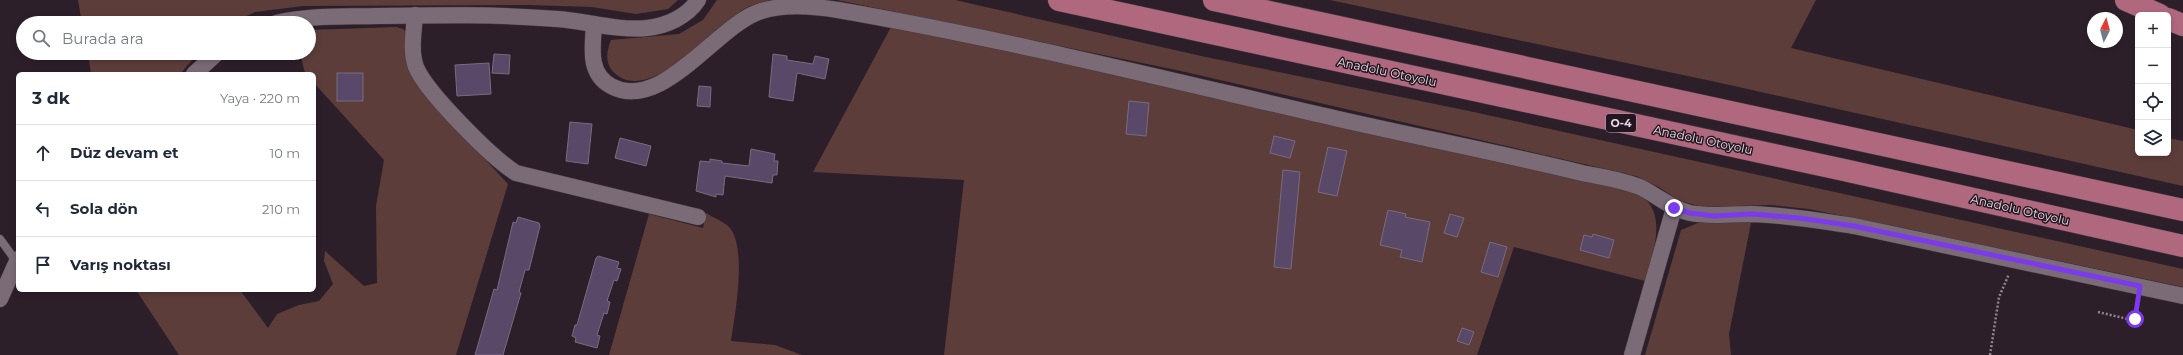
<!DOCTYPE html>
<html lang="tr">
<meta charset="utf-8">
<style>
body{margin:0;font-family:Montserrat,sans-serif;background:#f2f2f3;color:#1f2937}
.controls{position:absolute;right:12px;top:12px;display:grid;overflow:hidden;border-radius:6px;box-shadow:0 2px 6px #0003}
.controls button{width:36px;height:36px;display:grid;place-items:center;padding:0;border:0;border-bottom:1px solid #e0e1e3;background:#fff;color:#1f2937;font:20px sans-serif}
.compass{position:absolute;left:2087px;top:12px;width:36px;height:36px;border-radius:50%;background:#fff;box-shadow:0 2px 6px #0003;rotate:6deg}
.stop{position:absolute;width:12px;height:12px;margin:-9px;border:3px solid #7c3aed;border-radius:50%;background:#fff}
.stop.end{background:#7c3aed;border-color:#fff;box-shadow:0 1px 4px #0008}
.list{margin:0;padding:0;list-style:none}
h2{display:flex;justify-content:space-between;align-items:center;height:52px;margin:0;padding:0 16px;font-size:17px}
h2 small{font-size:13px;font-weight:400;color:#747a83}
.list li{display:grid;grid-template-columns:26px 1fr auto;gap:12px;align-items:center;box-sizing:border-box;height:56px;padding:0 16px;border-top:1px solid #e0e1e3}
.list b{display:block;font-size:15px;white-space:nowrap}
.list em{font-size:13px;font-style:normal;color:#747a83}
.icon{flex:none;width:22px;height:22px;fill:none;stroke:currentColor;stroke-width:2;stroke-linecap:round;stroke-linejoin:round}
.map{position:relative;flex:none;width:2183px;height:355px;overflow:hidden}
.search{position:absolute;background:#fff;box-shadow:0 2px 6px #0003;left:16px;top:16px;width:300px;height:44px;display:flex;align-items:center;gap:10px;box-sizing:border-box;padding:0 14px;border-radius:22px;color:#747a83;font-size:15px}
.panel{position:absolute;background:#fff;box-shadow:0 2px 6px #0003;left:16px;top:72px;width:300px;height:220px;border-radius:6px}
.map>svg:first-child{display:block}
.green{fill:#5d3d3a}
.building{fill:#594867;stroke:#766d7e}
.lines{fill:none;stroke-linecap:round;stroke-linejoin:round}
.lane-casing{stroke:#473c44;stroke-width:9}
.street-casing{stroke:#473c44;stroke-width:17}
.highway-casing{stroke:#473c44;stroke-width:23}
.path{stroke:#91858e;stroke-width:2.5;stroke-dasharray:2 2;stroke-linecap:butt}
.lane{stroke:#7b6b77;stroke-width:8}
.street{stroke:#7b6b77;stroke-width:16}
.highway{stroke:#b0687f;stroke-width:22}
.route{stroke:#7c3aed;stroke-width:5}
.labels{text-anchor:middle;stroke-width:3;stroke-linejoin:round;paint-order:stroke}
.shield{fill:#231620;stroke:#aca1a9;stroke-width:1}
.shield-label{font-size:11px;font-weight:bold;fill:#e6dde4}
.street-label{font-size:12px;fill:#e6dde4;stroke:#231620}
</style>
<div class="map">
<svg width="2183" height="355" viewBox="0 0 2183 355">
<rect width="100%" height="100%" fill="#2d1f2a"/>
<!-- green -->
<g class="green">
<path d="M78,0h600l-10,9 -32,5 -44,-7 -64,-2 -225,1 -48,6 -23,11h-150z"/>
<path d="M717,0h56c-9,2 -21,4 -29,9 -29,18 -99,103 -133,60 -6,-9 -4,-19 0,-29l68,-6 24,-14z"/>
<path d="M837,0h118l246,56 268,55 714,158v18l-374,-78 -38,-4 -69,2 -24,-7 -19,-13 -23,-11 -455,-105z"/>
<path d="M1330,0h486l-25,48 347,82v23h30v-15l15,3v45l-467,-104z"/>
<path d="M396,27l7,2 3,3c1,27 3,41 19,63l83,89 -52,171h-277l-43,-65h104l28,38 9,-14 22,-9 20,-4 14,-17 -9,-23 1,-10 39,35 13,-3 -1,-77 8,-46 -70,-77v-9l-9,-1 -5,-20h9v-23z"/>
<path d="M891,27l78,14 646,146c9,3 22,6 29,11 23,19 8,59 1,83l-131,-34 -37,108h-533l20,-175 -151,-8z"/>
<path d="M88,53h110l-18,21h-89z"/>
<path d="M706,213c6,4 19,9 24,15 17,22 5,86 1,113l44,4 27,10h-193l40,-141 54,14z"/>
<path d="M1698,223h53l-22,111 2,21h-86l36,-125z"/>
</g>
<!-- building -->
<g class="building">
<path d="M494,54l16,1 -1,19 -17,-1z"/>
<path d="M773,54l14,2v4l26,4 2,-8 14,3 -4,20 -28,-6 -4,28 -24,-4z"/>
<path d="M489,63l2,31 -34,2 -2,-31z"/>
<rect x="337" y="73" width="26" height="28"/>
<path d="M699,86l12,1 -1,20 -13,-1z"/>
<path d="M1129,101l20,2 -3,33 -20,-2z"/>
<path d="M570,122l22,2 -4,40 -22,-3z"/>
<path d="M1274,136l21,5 -5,17 -20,-5z"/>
<path d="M620,138l31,8 -5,20 -31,-8z"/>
<path d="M1328,147l19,4 -10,45 -19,-4z"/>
<path d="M751,149l24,5 -1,7h4l-1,14h-4l-1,8 -47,-7 -2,19 -7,-1v3l-20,-6 4,-30 10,1v-3l12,2v2l27,3z"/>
<path d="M1283,170l17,2 -9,97 -17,-2z"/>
<path d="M1388,210l18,4 -1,3 25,5 -8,40 -22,-5 2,-7 -22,-5z"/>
<path d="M1450,214l14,4 -7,19 -13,-4z"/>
<path d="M518,217l21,6 1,3 -11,44h-4l-6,22 2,1 -18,62h-28l19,-66 3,1 16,-68 3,1z"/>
<path d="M1593,234l21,6 -5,18 -29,-8 4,-15 8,2z"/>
<path d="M1490,242l17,5 -9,30 -17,-5z"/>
<path d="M598,256l21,6 -2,6 4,1 -4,12 -3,-1 -7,21 3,1 -3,12 -3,-1 -7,22 3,1 -3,12 -22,-6 1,-4 -4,-2 3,-11h2l19,-67z"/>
<path d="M1462,328l12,4 -5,13 -12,-4z"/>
</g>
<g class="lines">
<defs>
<path id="lane" d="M0,239l16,22"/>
<g id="street">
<path d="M415,15c-1,16 -5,36 1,52 10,25 76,91 100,106l182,44"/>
<path d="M276,23c33,-8 68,-6 102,-7 60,-1 119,-2 179,3 29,2 60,12 90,9 19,-2 40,-11 51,-28"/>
<path d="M594,24c-1,22 -7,49 17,62 49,27 103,-56 145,-73 25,-10 57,-7 82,-3 167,29 331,70 496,108 83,19 166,35 248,55 19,4 42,7 60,15 17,9 30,21 48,25 21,4 41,1 62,1 34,1 69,7 102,12l329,70"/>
<path d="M194,74l23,-21"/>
<path d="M0,299l18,-40"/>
<path d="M1632,355l42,-147"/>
</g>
<g id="highway">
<path d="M1059,0l785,170 339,76"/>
<path d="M1214,0l969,210"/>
<path d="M2126,0l34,15"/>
<path d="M2168,19l15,6"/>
</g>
</defs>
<!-- lane casing -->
<use href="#lane" class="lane-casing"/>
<!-- street casing -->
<use href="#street" class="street-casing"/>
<!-- highway casing -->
<use href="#highway" class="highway-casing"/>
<!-- path -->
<g class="path">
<path d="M2098,312l34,8 3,-1 3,-17"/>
<path d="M1990,355l9,-58 10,-23"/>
</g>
<!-- lane -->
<use href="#lane" class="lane"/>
<!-- street -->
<use href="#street" class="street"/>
<!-- highway -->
<use href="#highway" class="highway"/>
</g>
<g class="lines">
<!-- route -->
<path class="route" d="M1674,208l16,5 24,3 38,-2 47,4 55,8 286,60 -5,33"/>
</g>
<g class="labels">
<!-- shield labels -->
<rect class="shield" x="1606" y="114" width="30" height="18" rx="3"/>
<g class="shield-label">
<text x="1621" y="127">O-4</text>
</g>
<!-- street labels -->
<g class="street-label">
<text transform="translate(1387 72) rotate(12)" y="4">Anadolu Otoyolu</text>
<text transform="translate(1703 140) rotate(12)" y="4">Anadolu Otoyolu</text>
<text transform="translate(2020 210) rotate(13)" y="4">Anadolu Otoyolu</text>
</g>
</g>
</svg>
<div class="controls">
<button>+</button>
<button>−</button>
<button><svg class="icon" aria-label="locate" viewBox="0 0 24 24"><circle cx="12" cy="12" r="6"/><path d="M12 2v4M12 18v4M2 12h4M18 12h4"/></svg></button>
<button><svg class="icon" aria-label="layers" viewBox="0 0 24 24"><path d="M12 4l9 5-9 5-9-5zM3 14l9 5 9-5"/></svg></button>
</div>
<svg class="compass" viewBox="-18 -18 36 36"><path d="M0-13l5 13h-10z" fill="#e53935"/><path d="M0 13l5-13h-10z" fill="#747a83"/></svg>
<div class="stop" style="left:2135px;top:319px"></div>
<div class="stop end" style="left:1674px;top:208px"></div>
<div class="search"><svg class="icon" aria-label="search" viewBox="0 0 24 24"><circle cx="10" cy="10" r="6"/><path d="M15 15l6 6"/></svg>Burada ara</div>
<section class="panel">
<h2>3 dk<small>Yaya · 220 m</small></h2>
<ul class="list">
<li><svg class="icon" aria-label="ahead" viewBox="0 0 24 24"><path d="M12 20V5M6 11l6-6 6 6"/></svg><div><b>Düz devam et</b></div><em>10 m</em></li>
<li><svg class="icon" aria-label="left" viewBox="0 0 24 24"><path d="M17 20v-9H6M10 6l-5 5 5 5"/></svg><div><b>Sola dön</b></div><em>210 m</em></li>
<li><svg class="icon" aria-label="arrive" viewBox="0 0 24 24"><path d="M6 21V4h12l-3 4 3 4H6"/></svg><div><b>Varış noktası</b></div></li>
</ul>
</section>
</div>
